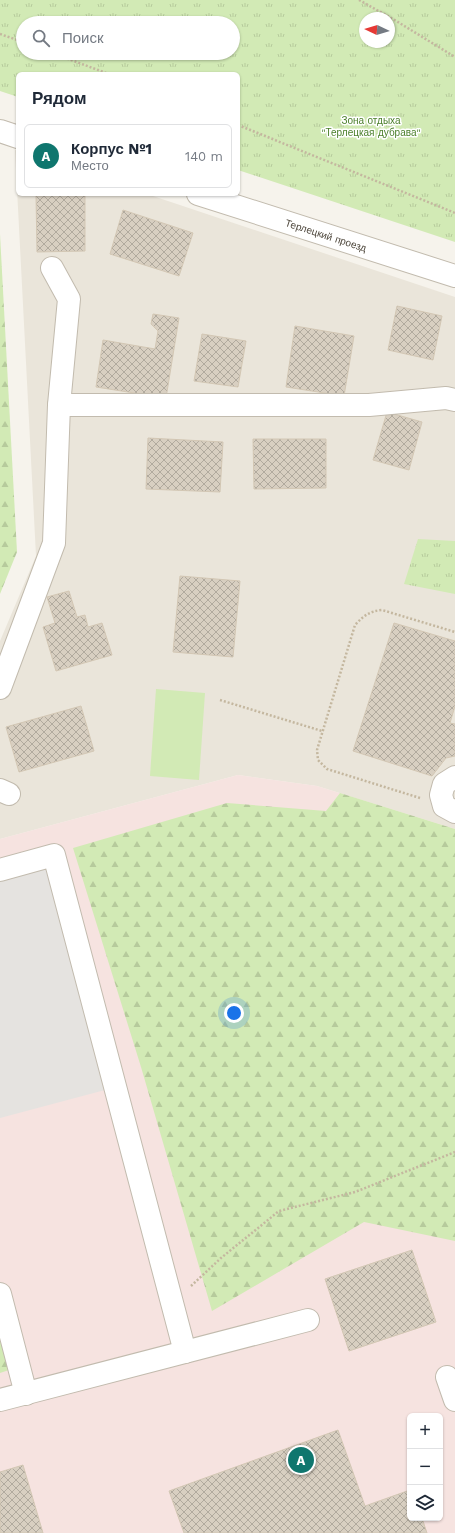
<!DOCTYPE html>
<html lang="ru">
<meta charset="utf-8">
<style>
body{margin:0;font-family:"Work Sans",sans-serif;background:#f2f2f3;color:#1f2937}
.controls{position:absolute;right:12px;bottom:12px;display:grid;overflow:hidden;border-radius:6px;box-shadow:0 1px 3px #0004}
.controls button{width:36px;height:36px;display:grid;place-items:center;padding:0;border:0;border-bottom:1px solid #e0e1e3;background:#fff;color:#1f2937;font:20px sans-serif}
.compass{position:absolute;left:359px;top:12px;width:36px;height:36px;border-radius:50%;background:#fff;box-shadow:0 1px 3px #0004;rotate:274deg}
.you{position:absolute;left:234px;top:1013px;width:14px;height:14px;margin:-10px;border:3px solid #fff;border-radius:50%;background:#1a73e8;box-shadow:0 0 0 6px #1a73e833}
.badge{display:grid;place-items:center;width:26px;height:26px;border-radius:50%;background:#0f766e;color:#fff;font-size:13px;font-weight:700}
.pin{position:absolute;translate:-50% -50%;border:2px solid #fff;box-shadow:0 1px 4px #0006}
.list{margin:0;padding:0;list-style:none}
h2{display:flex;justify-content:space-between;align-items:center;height:52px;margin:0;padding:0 16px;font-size:17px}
h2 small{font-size:13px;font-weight:400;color:#747a83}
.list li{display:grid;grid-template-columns:26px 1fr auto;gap:12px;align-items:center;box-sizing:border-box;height:64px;margin:0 8px 8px;padding:0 8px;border:1px solid #e0e1e3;border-radius:6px}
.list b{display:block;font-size:15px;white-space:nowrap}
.list p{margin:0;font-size:13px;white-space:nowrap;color:#747a83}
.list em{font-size:13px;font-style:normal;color:#747a83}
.icon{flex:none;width:22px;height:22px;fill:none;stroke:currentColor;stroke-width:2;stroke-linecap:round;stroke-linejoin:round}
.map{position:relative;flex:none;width:455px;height:1533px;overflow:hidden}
.search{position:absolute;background:#fff;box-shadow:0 1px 3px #0004;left:16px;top:16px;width:224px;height:44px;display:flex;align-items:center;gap:10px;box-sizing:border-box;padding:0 14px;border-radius:22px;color:#747a83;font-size:15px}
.panel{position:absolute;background:#fff;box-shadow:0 1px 3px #0004;left:16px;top:72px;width:224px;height:124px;border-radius:6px}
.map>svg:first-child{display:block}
.residential{fill:#eae5da}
.medical{fill:#f6e3e0;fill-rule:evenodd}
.forest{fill:url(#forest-firs)}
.park{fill:url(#park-tufts);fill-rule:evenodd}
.pitch{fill:#d2eab5}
.parking{fill:#e5e3e0}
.building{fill:url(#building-cross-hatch);stroke:#d3c7b4}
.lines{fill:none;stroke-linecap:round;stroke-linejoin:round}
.minor-casing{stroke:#c2bbae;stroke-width:24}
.path{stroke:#c4b79f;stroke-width:2.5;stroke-dasharray:2 2;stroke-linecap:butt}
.minor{stroke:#fff;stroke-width:22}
.labels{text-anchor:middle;stroke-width:3;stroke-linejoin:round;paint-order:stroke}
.park-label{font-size:10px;fill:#4a7f2a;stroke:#fff}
.street-label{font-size:10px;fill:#4b4439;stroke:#fff}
</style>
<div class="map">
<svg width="455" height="1533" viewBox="0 0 455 1533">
<defs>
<pattern id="forest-firs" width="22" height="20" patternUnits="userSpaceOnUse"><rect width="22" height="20" fill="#d2eab5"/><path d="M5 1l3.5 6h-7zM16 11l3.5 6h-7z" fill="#b6ca9c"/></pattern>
<pattern id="park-tufts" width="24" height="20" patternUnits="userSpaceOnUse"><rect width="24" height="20" fill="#d2eab5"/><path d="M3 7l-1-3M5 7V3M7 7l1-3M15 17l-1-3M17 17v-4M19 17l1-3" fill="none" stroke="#b6ca9c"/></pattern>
<pattern id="building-cross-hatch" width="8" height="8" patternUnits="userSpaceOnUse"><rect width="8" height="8" fill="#d8cfc1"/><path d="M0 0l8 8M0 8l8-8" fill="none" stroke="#b1aa9e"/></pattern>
</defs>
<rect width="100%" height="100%" fill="#f6f3ec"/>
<!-- residential -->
<path class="residential" d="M15,150l3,1v43h129l308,103v532l-138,-43 -79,-11 -238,64v-198l36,-85z"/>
<!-- medical -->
<path class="medical" d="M238,775l79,11 138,43v704h-455v-694zM410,1416h30v102h-30z"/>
<!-- forest -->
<g class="forest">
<path d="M0,234l17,318 -17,42z"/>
<path d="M340,793l115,36v412l-91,-19 -152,89 -71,-244 -68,-219 154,-45 99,8z"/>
<path d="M0,1324l12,45 -12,4z"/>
</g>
<!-- park -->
<g class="park">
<path d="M0,0h455v242l-217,-72v-96h-220v23l-18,-6zM365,18h24v24h-24zM23,23h210v30h-210z"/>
<path d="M418,539l37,2v53l-51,-10z"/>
</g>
<!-- pitch -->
<path class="pitch" d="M156,689l49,4 -6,87 -49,-4z"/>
<!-- parking -->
<path class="parking" d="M46,869l59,221 -105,28v-237z"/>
<!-- building -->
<g class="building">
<path d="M47,194h38v57l-48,1 -1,-57z"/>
<path d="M123,210l70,23 -14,43 -69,-22z"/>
<path d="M397,306l45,10 -9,44 -45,-10z"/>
<path d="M153,314l26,4 -13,80 -70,-11 7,-47 52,9 3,-18 -7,-7z"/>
<path d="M295,326l59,10 -10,60 -58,-9z"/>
<path d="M202,334l44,7 -8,46 -44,-6z"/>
<path d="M387,412l35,10 -13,48 -36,-10z"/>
<path d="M148,438l75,4 -3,50 -74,-3z"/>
<path d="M253,439h73v49l-72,1z"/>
<path d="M180,576l60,5 -7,76 -60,-5z"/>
<path d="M69,591l8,26 8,-2 3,12 14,-4 10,32 -56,16 -13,-44 12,-4 -8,-26z"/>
<path d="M394,623l61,18v65l-5,17 5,1v32l-9,2 -14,18 -79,-25z"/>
<path d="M81,706l13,45 -75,21 -13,-45z"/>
<path d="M412,1250l24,72 -87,29 -24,-72z"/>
<path d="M338,1430l27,76 45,-16v28h12l5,15h-243l-15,-42z"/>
<path d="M23,1465l20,68h-43v-61z"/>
</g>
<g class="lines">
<defs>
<g id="minor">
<path d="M0,131l18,6"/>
<path d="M198,194l257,82"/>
<path d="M52,268l17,31 -10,106"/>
<path d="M0,688l54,-145 5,-138h310l77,-7 9,2"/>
<path d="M455,777l-11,7 -3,11 3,11 11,6"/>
<path d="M0,790l9,4"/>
<path d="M0,870l54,-15 131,497"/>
<path d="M0,1294l26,100"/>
<path d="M447,1377l8,23"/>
<path d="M0,1400l308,-80"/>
</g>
</defs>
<!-- minor casing -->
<use href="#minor" class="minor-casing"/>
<!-- path -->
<g class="path">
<path d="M359,0l34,19 62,38"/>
<path d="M0,34l23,8"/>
<path d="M52,53l57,21"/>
<path d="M238,125l217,88"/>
<path d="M220,700l102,31"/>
<path d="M420,798l-93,-29 -9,-9 -1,-10 38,-125c8,-9 15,-14 27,-15l73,22"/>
<path d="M191,1286l30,-28 58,-47 76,-19 100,-40"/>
</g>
<!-- minor -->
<use href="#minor" class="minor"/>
</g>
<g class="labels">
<!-- park labels -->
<g class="park-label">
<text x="371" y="124">Зона отдыха<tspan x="371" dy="12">"Терлецкая дубрава"</tspan></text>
</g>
<!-- street labels -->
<g class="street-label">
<text transform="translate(326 235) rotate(18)" y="4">Терлецкий проезд</text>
</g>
</g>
</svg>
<div class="controls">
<button>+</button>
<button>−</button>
<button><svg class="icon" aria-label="layers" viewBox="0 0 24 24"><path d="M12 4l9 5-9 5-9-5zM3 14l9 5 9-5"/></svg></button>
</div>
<svg class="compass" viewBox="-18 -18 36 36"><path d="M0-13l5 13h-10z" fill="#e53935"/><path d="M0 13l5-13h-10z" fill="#747a83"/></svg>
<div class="you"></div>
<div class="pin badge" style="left:301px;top:1460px">A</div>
<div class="search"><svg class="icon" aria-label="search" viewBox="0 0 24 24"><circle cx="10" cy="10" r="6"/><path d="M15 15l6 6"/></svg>Поиск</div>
<section class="panel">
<h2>Рядом<small></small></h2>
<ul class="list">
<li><span class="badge">A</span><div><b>Корпус №1</b><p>Место</p></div><em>140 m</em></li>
</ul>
</section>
</div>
